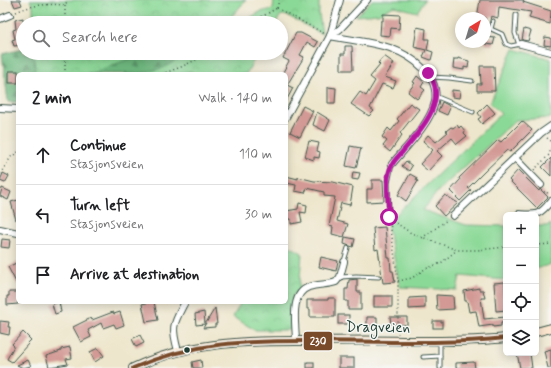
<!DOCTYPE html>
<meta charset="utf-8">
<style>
body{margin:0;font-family:Mynerve,sans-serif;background:#f2f2f2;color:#202124}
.controls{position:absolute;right:12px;bottom:12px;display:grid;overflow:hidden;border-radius:6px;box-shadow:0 2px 10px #0003}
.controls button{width:36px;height:36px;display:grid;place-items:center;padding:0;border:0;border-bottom:1px solid #e0e0e0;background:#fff;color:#202124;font:20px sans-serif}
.compass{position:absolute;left:455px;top:12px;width:36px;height:36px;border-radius:50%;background:#fff;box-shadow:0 2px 10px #0003;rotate:38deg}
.stop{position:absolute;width:12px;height:12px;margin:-9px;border:3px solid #b5179e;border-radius:50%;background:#fff}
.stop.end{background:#b5179e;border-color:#fff;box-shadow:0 1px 4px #0008}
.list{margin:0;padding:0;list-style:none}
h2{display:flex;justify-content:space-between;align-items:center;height:52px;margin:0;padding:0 16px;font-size:17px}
h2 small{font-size:13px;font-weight:400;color:#757577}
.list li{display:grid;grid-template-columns:26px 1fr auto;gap:12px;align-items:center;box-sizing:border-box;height:60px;padding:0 16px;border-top:1px solid #e0e0e0}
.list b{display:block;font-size:15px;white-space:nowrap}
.list p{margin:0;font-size:13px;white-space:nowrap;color:#757577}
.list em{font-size:13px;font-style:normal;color:#757577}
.icon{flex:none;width:22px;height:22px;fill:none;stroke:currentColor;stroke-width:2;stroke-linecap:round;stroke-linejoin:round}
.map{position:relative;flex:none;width:551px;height:368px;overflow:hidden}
.search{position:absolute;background:#fff;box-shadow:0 2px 10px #0003;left:16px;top:16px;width:272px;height:44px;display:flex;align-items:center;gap:10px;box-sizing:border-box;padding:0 14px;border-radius:22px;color:#757577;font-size:15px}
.panel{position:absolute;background:#fff;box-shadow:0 2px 10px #0003;left:16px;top:72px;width:272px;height:232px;border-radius:6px}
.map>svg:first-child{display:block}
.grass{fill:#8bd997;stroke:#558b66}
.forest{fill:url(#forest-firs);stroke:#487b5a}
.park{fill:url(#park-crowns);stroke:#558b66}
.building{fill:#d39994}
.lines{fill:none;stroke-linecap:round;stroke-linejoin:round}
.service-casing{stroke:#3e564b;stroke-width:5}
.minor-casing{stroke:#3e564b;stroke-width:8}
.secondary-casing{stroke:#3e564b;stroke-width:10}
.path{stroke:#3e564b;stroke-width:1.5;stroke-dasharray:1 3;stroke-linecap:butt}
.service{stroke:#fff;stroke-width:3}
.minor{stroke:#fff;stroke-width:6}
.secondary{stroke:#fbe5cf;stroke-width:8}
.bus-1-casing{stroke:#f6f6f2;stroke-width:7}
.bus-1{stroke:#7a4b2a;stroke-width:4}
.route{stroke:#b5179e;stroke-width:5}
.bus-dot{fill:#1f3d34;stroke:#f6f6f2;stroke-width:1.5}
.labels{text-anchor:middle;stroke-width:3;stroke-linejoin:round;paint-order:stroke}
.street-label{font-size:15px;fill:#1f3d34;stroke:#f6f6f2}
.line-badge{stroke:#f6f6f2;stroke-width:1.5}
.badge-label{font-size:11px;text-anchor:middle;font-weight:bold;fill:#fff}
</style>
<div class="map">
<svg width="551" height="368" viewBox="0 0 551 368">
<defs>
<pattern id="forest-firs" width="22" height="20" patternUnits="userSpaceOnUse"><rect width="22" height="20" fill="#70b980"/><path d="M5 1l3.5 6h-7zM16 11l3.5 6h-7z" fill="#5b986a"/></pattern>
<pattern id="park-crowns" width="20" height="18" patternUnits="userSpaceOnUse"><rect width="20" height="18" fill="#8bd997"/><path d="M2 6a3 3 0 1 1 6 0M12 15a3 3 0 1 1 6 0" fill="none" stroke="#78bb83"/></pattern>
</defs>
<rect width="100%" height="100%" fill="#f6f6f2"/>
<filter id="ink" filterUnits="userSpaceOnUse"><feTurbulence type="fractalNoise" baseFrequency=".025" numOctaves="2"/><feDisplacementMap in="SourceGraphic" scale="8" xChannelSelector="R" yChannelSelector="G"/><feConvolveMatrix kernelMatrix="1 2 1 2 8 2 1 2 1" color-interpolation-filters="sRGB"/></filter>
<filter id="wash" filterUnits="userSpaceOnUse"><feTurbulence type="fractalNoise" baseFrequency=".012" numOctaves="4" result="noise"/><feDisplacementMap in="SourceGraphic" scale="16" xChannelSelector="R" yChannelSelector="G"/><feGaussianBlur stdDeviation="0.9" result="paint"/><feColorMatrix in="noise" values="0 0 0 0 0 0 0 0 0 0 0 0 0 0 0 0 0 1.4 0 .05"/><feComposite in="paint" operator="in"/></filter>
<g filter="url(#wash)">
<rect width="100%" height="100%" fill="#eee6cc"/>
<!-- grass -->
<g class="grass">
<path d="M372,0h53l-8,12 -23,-6 -16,8 -22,2z"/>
<path d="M514,49l37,10v59l-35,2 -78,71 -15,19 43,15 40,1v54l-46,-4 -3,14 -57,-3 -13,-64 114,-109 -11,-11z"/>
<path d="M551,224v40l-15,5v-43h11z"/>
</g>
<!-- forest -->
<path class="forest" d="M23,49v4h176l-9,6 2,15h-174v28h-10l-6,-48z"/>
<!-- park -->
<g class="park">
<path d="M30,0h216l-20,23h-193v-16z"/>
<path d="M274,0h45v14l3,20 -34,-18 -7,-1 -5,8h-35l19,-11 13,-3z"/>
<path d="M34,53h112l-58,21h-53z"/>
<path d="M189,53h69l-12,21h-51l-5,-3 -10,3h-43l26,-6z"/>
<path d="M286,244l16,9 -3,36 -6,7 -3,34h-35l-22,-13 8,-15h45z"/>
</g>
<g id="blocks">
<!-- building -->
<g class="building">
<path d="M12,0h8l2,5 -7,2z"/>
<path d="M480,0h44l-1,2 28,9 -1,13 -21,-6 2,-6 -32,-5 -1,11 -7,-2 -3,14 -3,-1v-11h-8z"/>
<path d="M383,14l17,1 -1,14 -8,-1 -1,8 -10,-1 1,-14h2z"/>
<path d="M23,18v27l-9,1 -2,-6 3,-1 -2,-9 3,-1 -1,-9z"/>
<path d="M417,27l9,2 -1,10h4l-2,11 6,2 -2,8 -8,-3 3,-7 -12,-3z"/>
<path d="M524,29l7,2 -3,10 -6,-1z"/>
<path d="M296,33h5l17,9 -3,5 -8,-5 -7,13 4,2 -17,28 6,3 -7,13v-27h-4l7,-13 -6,-3z"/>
<path d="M486,37l9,1 -2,7 -8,-1z"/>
<path d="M545,37l6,1v8l-7,-1z"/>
<path d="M345,46h7l1,24h-12v-16h4z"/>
<path d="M384,56l10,7 -9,14 11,4 -3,7 -11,-4 -12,24 4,3 -5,5 -18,-12 9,-12 6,4 9,-15 -5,-4 10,-12 -2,-2z"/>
<path d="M458,58l11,3 -1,7 -4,-1v3l-11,-2 1,-9h4z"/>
<path d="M480,66h14l1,25h-18v-7h4z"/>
<rect x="9" y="71" width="9" height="12"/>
<path d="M417,76l7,6 -3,5 4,3 -8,9 -9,-7 7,-9 -2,-1z"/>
<path d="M328,87l8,1 -1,15h-7z"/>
<path d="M452,90l8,1 -1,7 -7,-1z"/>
<path d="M442,102l6,3 2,3 -3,7 -9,-4z"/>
<path d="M410,103l9,6 -19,24 2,2 -12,17 -7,-6 4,-5 -5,-4 6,-9 3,3 8,-10 -2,-2z"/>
<path d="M487,104l8,9 -13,11 -4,-5 3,-2 -3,-4z"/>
<path d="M303,106l10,5 -13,26 -10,-5z"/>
<path d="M317,112l13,8 -5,11 -12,-6z"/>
<path d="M522,121l10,9 -22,22 -3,-2 -23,22 -16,16 3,2 -11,11 -10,-10 10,-11 -1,-2 39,-38 3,2z"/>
<path d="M457,125l2,3 2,-2 4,5 -1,2 3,3 -10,8 -5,-6 -15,13 5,5 -14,15 -8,-7 13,-14 -10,-9 5,-6 8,7 12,-10 -2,-1 5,-4 2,1z"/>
<path d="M309,141l10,2 -2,8 3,1 -1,6 -5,-1v3l-9,-3z"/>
<path d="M350,146l11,2 -5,20 -10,-2z"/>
<path d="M551,158v18l-9,-9z"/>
<path d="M406,161l6,5 -3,5 -7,-5z"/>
<path d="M518,170l21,21 1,-2 8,8 -11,11 -28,-28z"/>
<path d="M353,172l7,1 -2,7 -6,-1z"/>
<path d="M3,173l6,3 -4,7 -5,-2z"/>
<path d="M410,174l7,4 -1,2 2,1 -12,20 -8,-6z"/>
<path d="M286,176l12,3v-2l16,4 19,1 20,5 -3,18 -9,-2 -4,18 11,3 -4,13 -12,-3 1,-7 -4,-1 6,-29 -11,-1v-4l-17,-4 -2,5 -10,-2 1,-6 -10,-2z"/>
<path d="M372,180h11l1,21 -17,1v-13h5z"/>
<path d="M2,188l9,4 -3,8 -8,-4z"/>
<path d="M445,195l13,8 -14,13 -9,-10z"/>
<path d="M18,200v19l-2,1 -5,-18z"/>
<path d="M299,203l8,2 -1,8 -6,-1 2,10 -11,2v-5h-5v-8l12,-2z"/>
<path d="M385,227l3,31h2l1,13h2l2,11 -12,1 -5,-34 -3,1 -2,-22z"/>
<path d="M345,237l10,2 -2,8 -9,-3z"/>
<path d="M2,239l8,1 -1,8 -8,-1z"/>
<path d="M321,257l17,4 -2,10 -17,-4z"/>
<path d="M18,262v24l-10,-19z"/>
<path d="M357,279v13h4v18h-13v-9h-3v-12h3l1,-9z"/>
<path d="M505,282l1,28 -10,1 -2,-28z"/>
<path d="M479,288v2h4l2,8h-4l3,21 22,-2v5l-5,1v3l-8,1v-2l-14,2 -3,-16 -7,1 -2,-11h-2l-1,-10z"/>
<path d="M9,292h9v12l-11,1v-9h2z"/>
<path d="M436,295l17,1 1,13 -17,1z"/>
<rect x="374" y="296" width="18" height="11"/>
<path d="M425,297v11l-16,1v-11z"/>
<path d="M328,298h7v19h-25v-8h-3v-9h21z"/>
<path d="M59,302l2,10 -6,2 -3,-10z"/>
<path d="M150,302h4l4,18 -12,2 -4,-18z"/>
<path d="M215,308l2,16h-2v3l-12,1z"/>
<path d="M113,312l1,2 6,-2 4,13 -8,3 -2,-4 -11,4 -2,-5 -13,7 3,7 -10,5 -8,-15 18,-9 1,2z"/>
<path d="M204,312l1,12 -9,1 -1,-11z"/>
<rect x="338" y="315" width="11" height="9"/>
<path d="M367,317h10v13l-10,-1z"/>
<path d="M390,317h17v8l-16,-1z"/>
<path d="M0,321l9,1 -1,5h2l-1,8 -9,-2z"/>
<rect x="433" y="321" width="9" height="7"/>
<path d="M23,332l8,8 -4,4h1l-16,18 -5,-3 7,-13 -2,-2z"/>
<path d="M140,335l4,8 -8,4 -4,-8z"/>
<path d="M70,347l2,11 -6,1 2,5 -19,3 -3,-11 15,-5v-2z"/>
<path d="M98,348l6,8 -9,6 -5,-10z"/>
<path d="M551,349v19h-3l-4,-17z"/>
<path d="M517,353h13l2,15h-12z"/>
<rect x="339" y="358" width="15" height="10"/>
<path d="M28,360l3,6 -8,2 -6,-3z"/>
<path d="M201,360l1,8h-9l-1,-6z"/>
<rect x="307" y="362" width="7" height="6"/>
<path d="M474,362l1,6h-19v-5z"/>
</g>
</g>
</g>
<g filter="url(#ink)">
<use href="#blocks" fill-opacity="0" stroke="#3e564b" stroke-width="1"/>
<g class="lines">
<defs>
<g id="service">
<path d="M516,15l-1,18 4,12"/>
<path d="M493,21l-2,8 11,5 4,10 5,2 10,-2"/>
<path d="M430,77l19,1 23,3"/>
<path d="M435,96l38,16"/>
<path d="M389,217l-1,-34 4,-19"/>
<path d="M344,261l4,-13"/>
<path d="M341,277l15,-1 23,1"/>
<path d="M440,343v25"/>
<path d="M423,357l17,-1"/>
</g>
<g id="minor">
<path d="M0,19l10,-4"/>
<path d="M330,36l10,-7 27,-29"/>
<path d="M330,36l10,-36"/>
<path d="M521,44l30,8"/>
<path d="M0,108l18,1"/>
<path d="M286,117l44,-81c20,4 41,6 60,12 22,8 50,27 45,54 -5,22 -29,45 -43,62"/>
<path d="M515,158l26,27"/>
<path d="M519,214c18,1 20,2 32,-13"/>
<path d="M453,216l88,-83 10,-7"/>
<path d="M0,229l18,4"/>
<path d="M296,341c0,-16 -7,-47 13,-54 8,-3 19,-2 27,-5l4,-5 4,-15"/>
<path d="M178,351c-7,-25 -5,-26 7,-49"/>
</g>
<g id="secondary">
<path d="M536,332l15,-4"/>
<path d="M133,368c52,-25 107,-27 163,-27 36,0 71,-1 107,0 34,0 69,1 103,-3"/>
</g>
</defs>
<!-- service casing -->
<use href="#service" class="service-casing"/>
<!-- minor casing -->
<use href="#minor" class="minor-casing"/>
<!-- secondary casing -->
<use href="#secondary" class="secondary-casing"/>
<!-- path -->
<g class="path">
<path d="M277,8l48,26"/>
<path d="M277,8l2,-8"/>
<path d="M16,12c17,-8 32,-8 49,-7"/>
<path d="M65,23v-18l3,-5"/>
<path d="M251,23l26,-15"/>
<path d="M65,74v-21"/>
<path d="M162,74l19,-7 29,-14"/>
<path d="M547,138l4,3"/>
<path d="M534,170l15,-15 2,-7"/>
<path d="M0,174l11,-17 7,-5"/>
<path d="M544,192l2,-1 3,4"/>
<path d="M393,221l18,12 46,17h21l28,-3"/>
<path d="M390,222l8,59v53"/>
<path d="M422,238l25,-18"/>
<path d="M536,245l15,-1"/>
<path d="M398,281l14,-3 13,-9 16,-6 16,-13"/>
</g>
<!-- service -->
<use href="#service" class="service"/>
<!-- minor -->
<use href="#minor" class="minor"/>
<!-- secondary -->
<use href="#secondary" class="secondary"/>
<defs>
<path id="bus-1" d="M133,368c60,-26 111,-27 176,-27 65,0 132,4 197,-3"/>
</defs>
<!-- bus-1 casing -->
<use href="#bus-1" class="bus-1-casing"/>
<!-- bus-1 -->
<use href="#bus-1" class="bus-1"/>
</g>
</g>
<g class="lines" filter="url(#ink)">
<!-- route -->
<path class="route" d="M389,217c0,-16 -5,-38 3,-52 2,-5 8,-10 11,-14 15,-18 41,-45 30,-70 -1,-3 -4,-5 -5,-8"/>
</g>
<!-- markers -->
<circle class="bus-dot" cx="187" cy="350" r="3.5"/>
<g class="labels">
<!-- street labels -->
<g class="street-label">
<text x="378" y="332">Dragveien</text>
</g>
</g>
<rect class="line-badge" x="303" y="331" width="30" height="20" rx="4" fill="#7a4b2a"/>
<g class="badge-label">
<text x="318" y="345">230</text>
</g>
</svg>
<div class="controls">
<button>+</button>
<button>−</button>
<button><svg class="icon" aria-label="locate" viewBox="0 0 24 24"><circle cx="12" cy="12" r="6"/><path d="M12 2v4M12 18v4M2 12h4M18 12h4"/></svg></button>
<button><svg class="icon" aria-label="layers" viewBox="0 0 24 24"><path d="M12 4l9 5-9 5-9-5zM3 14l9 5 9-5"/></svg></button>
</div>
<svg class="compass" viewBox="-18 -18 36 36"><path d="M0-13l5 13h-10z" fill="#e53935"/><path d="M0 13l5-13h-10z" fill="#757577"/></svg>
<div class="stop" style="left:389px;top:217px"></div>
<div class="stop end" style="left:428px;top:73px"></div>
<div class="search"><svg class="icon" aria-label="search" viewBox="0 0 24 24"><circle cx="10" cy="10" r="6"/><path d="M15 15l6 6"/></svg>Search here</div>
<section class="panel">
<h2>2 min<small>Walk · 140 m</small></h2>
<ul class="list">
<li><svg class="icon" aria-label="ahead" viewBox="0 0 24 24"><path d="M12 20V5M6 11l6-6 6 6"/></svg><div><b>Continue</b><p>Stasjonsveien</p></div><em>110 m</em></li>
<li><svg class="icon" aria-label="left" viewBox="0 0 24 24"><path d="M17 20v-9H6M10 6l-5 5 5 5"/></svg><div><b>Turn left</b><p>Stasjonsveien</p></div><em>30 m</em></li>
<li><svg class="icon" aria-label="arrive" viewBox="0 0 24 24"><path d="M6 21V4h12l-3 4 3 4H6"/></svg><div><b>Arrive at destination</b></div></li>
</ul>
</section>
</div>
